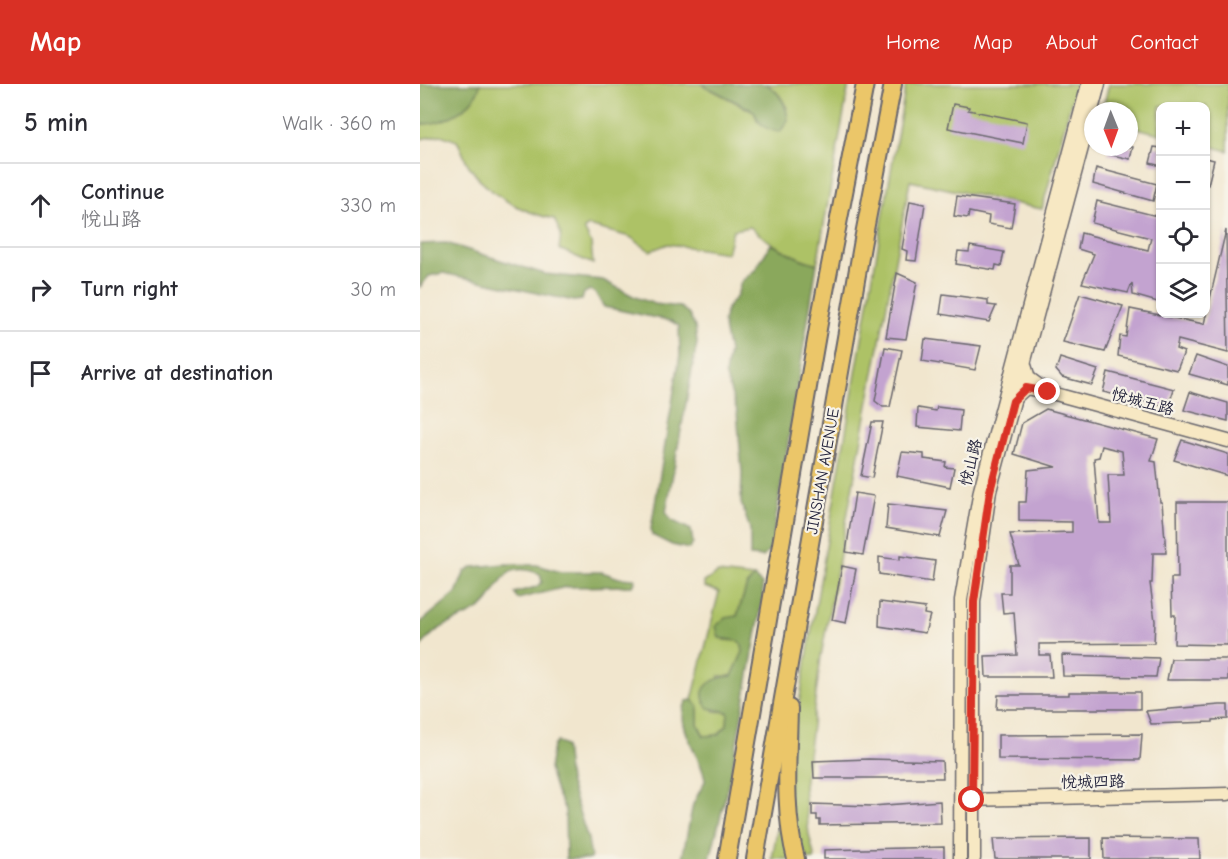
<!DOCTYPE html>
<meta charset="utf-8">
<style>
body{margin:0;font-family:"Comic Neue","LXGW WenKai TC",sans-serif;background:#f7f7f7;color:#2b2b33}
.controls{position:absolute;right:18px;top:18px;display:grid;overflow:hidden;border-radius:12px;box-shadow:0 2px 4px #0004}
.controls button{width:54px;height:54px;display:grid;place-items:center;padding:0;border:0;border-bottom:2px solid #e1e1e2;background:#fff;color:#2b2b33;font:30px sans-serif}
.compass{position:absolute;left:664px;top:18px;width:54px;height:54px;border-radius:50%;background:#fff;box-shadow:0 2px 4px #0004;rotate:179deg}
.stop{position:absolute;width:18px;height:18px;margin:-14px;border:4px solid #d93025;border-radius:50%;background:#fff}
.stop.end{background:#d93025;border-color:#fff;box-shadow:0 2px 6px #0008}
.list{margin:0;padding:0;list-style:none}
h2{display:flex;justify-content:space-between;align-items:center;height:78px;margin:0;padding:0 24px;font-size:26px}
h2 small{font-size:20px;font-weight:400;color:#7c7c81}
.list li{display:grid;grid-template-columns:39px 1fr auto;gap:18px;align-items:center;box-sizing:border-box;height:84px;padding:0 24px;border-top:2px solid #e1e1e2}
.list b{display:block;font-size:22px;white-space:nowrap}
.list p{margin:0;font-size:20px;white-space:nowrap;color:#7c7c81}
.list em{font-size:20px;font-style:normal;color:#7c7c81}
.icon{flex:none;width:33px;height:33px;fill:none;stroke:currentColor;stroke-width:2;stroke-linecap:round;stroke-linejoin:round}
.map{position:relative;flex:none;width:808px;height:775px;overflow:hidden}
header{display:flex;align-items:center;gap:36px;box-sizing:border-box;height:84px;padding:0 30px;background:#d93025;color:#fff}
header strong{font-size:28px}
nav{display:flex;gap:33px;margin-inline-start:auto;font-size:21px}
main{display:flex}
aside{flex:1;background:#fff}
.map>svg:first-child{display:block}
.green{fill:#adc266;stroke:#687250;stroke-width:1.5}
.forest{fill:#8aa85b;stroke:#56654b;stroke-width:1.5}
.building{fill:#c3a3d0;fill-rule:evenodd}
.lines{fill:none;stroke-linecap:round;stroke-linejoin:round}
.secondary-casing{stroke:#6a676e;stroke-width:15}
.highway-casing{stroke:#6a676e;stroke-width:20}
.secondary{stroke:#f7e8c3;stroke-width:12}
.highway{stroke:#ebc669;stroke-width:16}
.route{stroke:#d93025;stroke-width:8}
.labels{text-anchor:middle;stroke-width:4.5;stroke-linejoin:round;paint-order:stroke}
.street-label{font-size:16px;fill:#22223b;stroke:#f7f3e8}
</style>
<header>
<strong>Map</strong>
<nav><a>Home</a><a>Map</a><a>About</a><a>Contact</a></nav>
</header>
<main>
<aside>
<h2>5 min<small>Walk · 360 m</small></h2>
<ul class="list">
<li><svg class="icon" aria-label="ahead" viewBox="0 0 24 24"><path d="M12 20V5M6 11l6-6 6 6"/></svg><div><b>Continue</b><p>悦山路</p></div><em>330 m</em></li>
<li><svg class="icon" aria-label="right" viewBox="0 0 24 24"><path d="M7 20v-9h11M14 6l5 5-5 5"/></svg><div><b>Turn right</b></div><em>30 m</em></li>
<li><svg class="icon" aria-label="arrive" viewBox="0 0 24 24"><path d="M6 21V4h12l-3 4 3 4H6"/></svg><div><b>Arrive at destination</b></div></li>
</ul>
</aside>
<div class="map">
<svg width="808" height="775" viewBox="0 0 808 775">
<rect width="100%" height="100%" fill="#f7f3e8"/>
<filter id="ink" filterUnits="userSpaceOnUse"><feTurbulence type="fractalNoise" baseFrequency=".0167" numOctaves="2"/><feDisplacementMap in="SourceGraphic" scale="12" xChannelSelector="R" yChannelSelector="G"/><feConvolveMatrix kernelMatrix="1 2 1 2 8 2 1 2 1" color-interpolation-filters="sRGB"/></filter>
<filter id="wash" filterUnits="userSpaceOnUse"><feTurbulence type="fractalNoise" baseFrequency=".008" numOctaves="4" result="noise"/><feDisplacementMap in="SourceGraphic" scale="24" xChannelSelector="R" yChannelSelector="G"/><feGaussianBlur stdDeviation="1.35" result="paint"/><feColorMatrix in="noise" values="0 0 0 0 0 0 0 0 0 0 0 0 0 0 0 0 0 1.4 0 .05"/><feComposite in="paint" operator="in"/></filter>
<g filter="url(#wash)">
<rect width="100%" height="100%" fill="#f1e6ce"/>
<!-- green -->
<g class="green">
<path d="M60,0h221l53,28 4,10 29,-14 -7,-12 -14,-12h83l-32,180c-26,-7 -46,-20 -67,-37l-17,3 -6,23 -59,-9 -18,7 -20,-14 -41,-11 -5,3 7,14 2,21 -34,-15 2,-15 -7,-15c-33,-7 -66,-24 -85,-53 -5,-8 -7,-17 -12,-25l-16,-6 -21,4v-15c23,1 54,-16 60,-40z"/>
<path d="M486,0h170l-34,125 -132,-28 -89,475 -17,131 5,48 6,24h-43z"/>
<path d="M689,0h119v67l-22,-6v-39h-46v28l-31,-8v-15h-27z"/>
<path d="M298,489l36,4 -7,8 -10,31 -5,3 -7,21 13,1 4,4 1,7 -11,24h-13l-5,35 14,1 -1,13 -10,10 -13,1 -6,-11v-19l-6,-6 27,-108 -15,-5v-5z"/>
</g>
<!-- forest -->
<g class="forest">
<path d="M0,0h60c-5,24 -37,41 -60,40z"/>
<path d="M281,0h65c14,8 21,21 22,37l-8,11c-15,-2 -21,-7 -26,-21z"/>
<path d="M26,159l99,31 58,6 32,17 20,7 25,3 8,6 7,14 2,16 -31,169 5,8 20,10 2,13 -4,6 -17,-4 -20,-10 -1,-7 29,-173 -1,-29 -8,-5 -67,-14 -8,-13 -6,-4 -6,3 -2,7 -8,1 -131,-28 -14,3 -9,11v-43z"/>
<path d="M351,160l30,15 16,5 -46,285 -8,8 -13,-1v-27l-9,-26 1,-30 -5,-62 -12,-37 4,-22 -6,-30 4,-14 10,-12 4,-14 14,-12z"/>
<path d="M85,480l32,1 24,7h41l17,6 16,1v3l-2,4 -67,1 -48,12 -4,-6 22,-6 6,-5 -2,-8c-43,-18 -39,22 -61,35 -12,8 -26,11 -38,19 -9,4 -14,13 -21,19v-24l36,-30 9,-22 7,-4z"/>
<path d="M334,493l8,7 1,13 -31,173 -22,89h-28l11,-55 12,-23c-1,-22 -33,-56 -18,-80l5,-1 6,6v19l6,11 14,-1 9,-10 1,-13 -20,-4c-15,-21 6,-31 24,-32l11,-24 -1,-7 -4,-4 -19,-3 -3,-12 9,-8 12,-2 10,-31z"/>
<path d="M137,658l8,4 4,35 19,58 3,20h-25l-1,-49 -9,-18 -7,-23 4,-23z"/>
</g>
<g id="blocks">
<!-- building -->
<g class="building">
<path d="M533,20l16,3 -1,3 59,12 -4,21 -75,-15z"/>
<path d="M690,63h23l-3,12 -22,-5z"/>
<path d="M734,63l7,1v18l-11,-3z"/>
<path d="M786,74l8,2 -6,25h-2z"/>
<path d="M676,84l61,16 -4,17 -60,-17z"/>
<path d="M537,112l58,8 -4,24 -23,-4 1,-8 -20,-4 -1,6 -14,-2z"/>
<path d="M490,117l15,3 -9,57 -10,-1 1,-9 -5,-2z"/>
<path d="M677,117l64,16v86l-28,-8 -1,-12 -4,10 -46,-10 12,-29 -16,-5 3,-16 67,17 3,-12 -59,-15z"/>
<path d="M806,146l2,123 -50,-13 -2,9 8,3 -7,18 -59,-14 2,-20 6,1 4,-28 74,15z"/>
<path d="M550,162l34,6 -3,14 -5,-1 -1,5 -39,-6 2,-13 11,1z"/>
<path d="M477,189l20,9 -11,57 -20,-2z"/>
<path d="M523,210l45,6v5l8,1 -7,16 -49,-8z"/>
<path d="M660,210l43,12 -18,46 -42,-10z"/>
<path d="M505,255l56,7 -6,24 -53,-9z"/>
<path d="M465,263l17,3 -12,57h-7l-8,-6z"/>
<path d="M776,272l32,11v18l-39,-11z"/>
<path d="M640,274l38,12 -6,15 -30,-8 -6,-7z"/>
<path d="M688,288l66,17 -6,18 -65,-15z"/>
<path d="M770,308l38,11v18l-44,-11z"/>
<path d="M517,323l24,3 -2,21 -42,-4 1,-19 18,3z"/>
<path d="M626,325l112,30 -7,22 5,1 4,40h2l4,51h-13l-1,30h-2l5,38 -1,22 -115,1v11h11l2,22h-66l-1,-21 32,-1 -3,-43 -11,1 -2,-20h9v-28h9l-9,-31 62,-2v-10l-53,-1v-19h7l2,-32 28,-3 -42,-13 8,-31zM682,362l20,5 2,24h-16l3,48h-12l-5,-65 5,-1z"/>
<path d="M452,338h11l-11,56 -11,-2z"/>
<path d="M762,356l46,14v22l-54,-16z"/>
<path d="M482,368l22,2v5l22,3 -1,5 9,1 -4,19 -53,-11z"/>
<path d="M435,409l19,3 -11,59 -17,-3z"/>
<path d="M757,418h51v143l-54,-1 1,-29h-3l-1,-37h7z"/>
<path d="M468,420l59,7 -7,26 -54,-9z"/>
<path d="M480,472l35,5 -3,21 -53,-8v-17l21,3z"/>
<path d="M422,482l14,3 -10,54 -14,-3z"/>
<path d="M460,518l45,6 -1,6 6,1 -5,18 -46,-7z"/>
<path d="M642,571l97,3 -3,19 -93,-1z"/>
<path d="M751,575h57v21h-61z"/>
<path d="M649,608h71v17h-143l1,-14h71z"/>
<path d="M800,621h8v14l-15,1v2l-62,2 -5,-13z"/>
<path d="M722,650l-2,26 -142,-1v-24z"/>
<path d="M449,675l73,2 1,17h-129l-1,-17z"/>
<path d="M520,717l1,22 -121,2v-5h-3v-5h-5v-11l60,2z"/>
<path d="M671,754v21h-96l-2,-20z"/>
<path d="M683,754l96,1 1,20h-96z"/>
<path d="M524,763v12h-120v-9z"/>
</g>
</g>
</g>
<g filter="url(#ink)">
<use href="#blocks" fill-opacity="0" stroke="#6a676e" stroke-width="1.5"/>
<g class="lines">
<defs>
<g id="secondary">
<path d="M628,308l180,49"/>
<path d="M593,316l13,-12 22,4 -19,-14 -5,-16"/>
<path d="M545,716l263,-6"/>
<path d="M540,775l1,-259 19,-110 108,-406"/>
<path d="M554,775v-257l16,-111 109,-407"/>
</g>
<g id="highway">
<path d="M369,624c-1,50 -6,102 7,151"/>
<path d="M307,775l93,-542 45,-233"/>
<path d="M335,775l108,-619 30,-156"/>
</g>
</defs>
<!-- secondary casing -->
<use href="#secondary" class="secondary-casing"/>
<!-- highway casing -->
<use href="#highway" class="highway-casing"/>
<!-- secondary -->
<use href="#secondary" class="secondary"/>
<!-- highway -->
<use href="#highway" class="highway"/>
</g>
</g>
<g class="lines" filter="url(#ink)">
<!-- route -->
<path class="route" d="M552,716l2,-198 16,-111 23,-90 13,-13 22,4"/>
</g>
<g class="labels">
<!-- street labels -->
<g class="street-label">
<text transform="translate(723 317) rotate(15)" y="6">悦城五路</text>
<text transform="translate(550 378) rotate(-76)" y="6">悦山路</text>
<text transform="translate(402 387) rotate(-80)" y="6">JINSHAN AVENUE</text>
<text transform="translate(673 697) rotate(-1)" y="6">悦城四路</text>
</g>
</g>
</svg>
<div class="controls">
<button>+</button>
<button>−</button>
<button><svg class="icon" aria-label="locate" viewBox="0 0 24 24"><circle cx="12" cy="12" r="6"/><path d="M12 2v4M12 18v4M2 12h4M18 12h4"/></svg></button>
<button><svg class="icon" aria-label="layers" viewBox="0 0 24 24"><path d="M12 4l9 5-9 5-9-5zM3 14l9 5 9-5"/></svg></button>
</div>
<svg class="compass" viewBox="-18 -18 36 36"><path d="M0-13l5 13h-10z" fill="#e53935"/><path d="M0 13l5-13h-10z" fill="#7c7c81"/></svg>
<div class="stop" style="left:552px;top:716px"></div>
<div class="stop end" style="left:628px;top:308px"></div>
</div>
</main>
